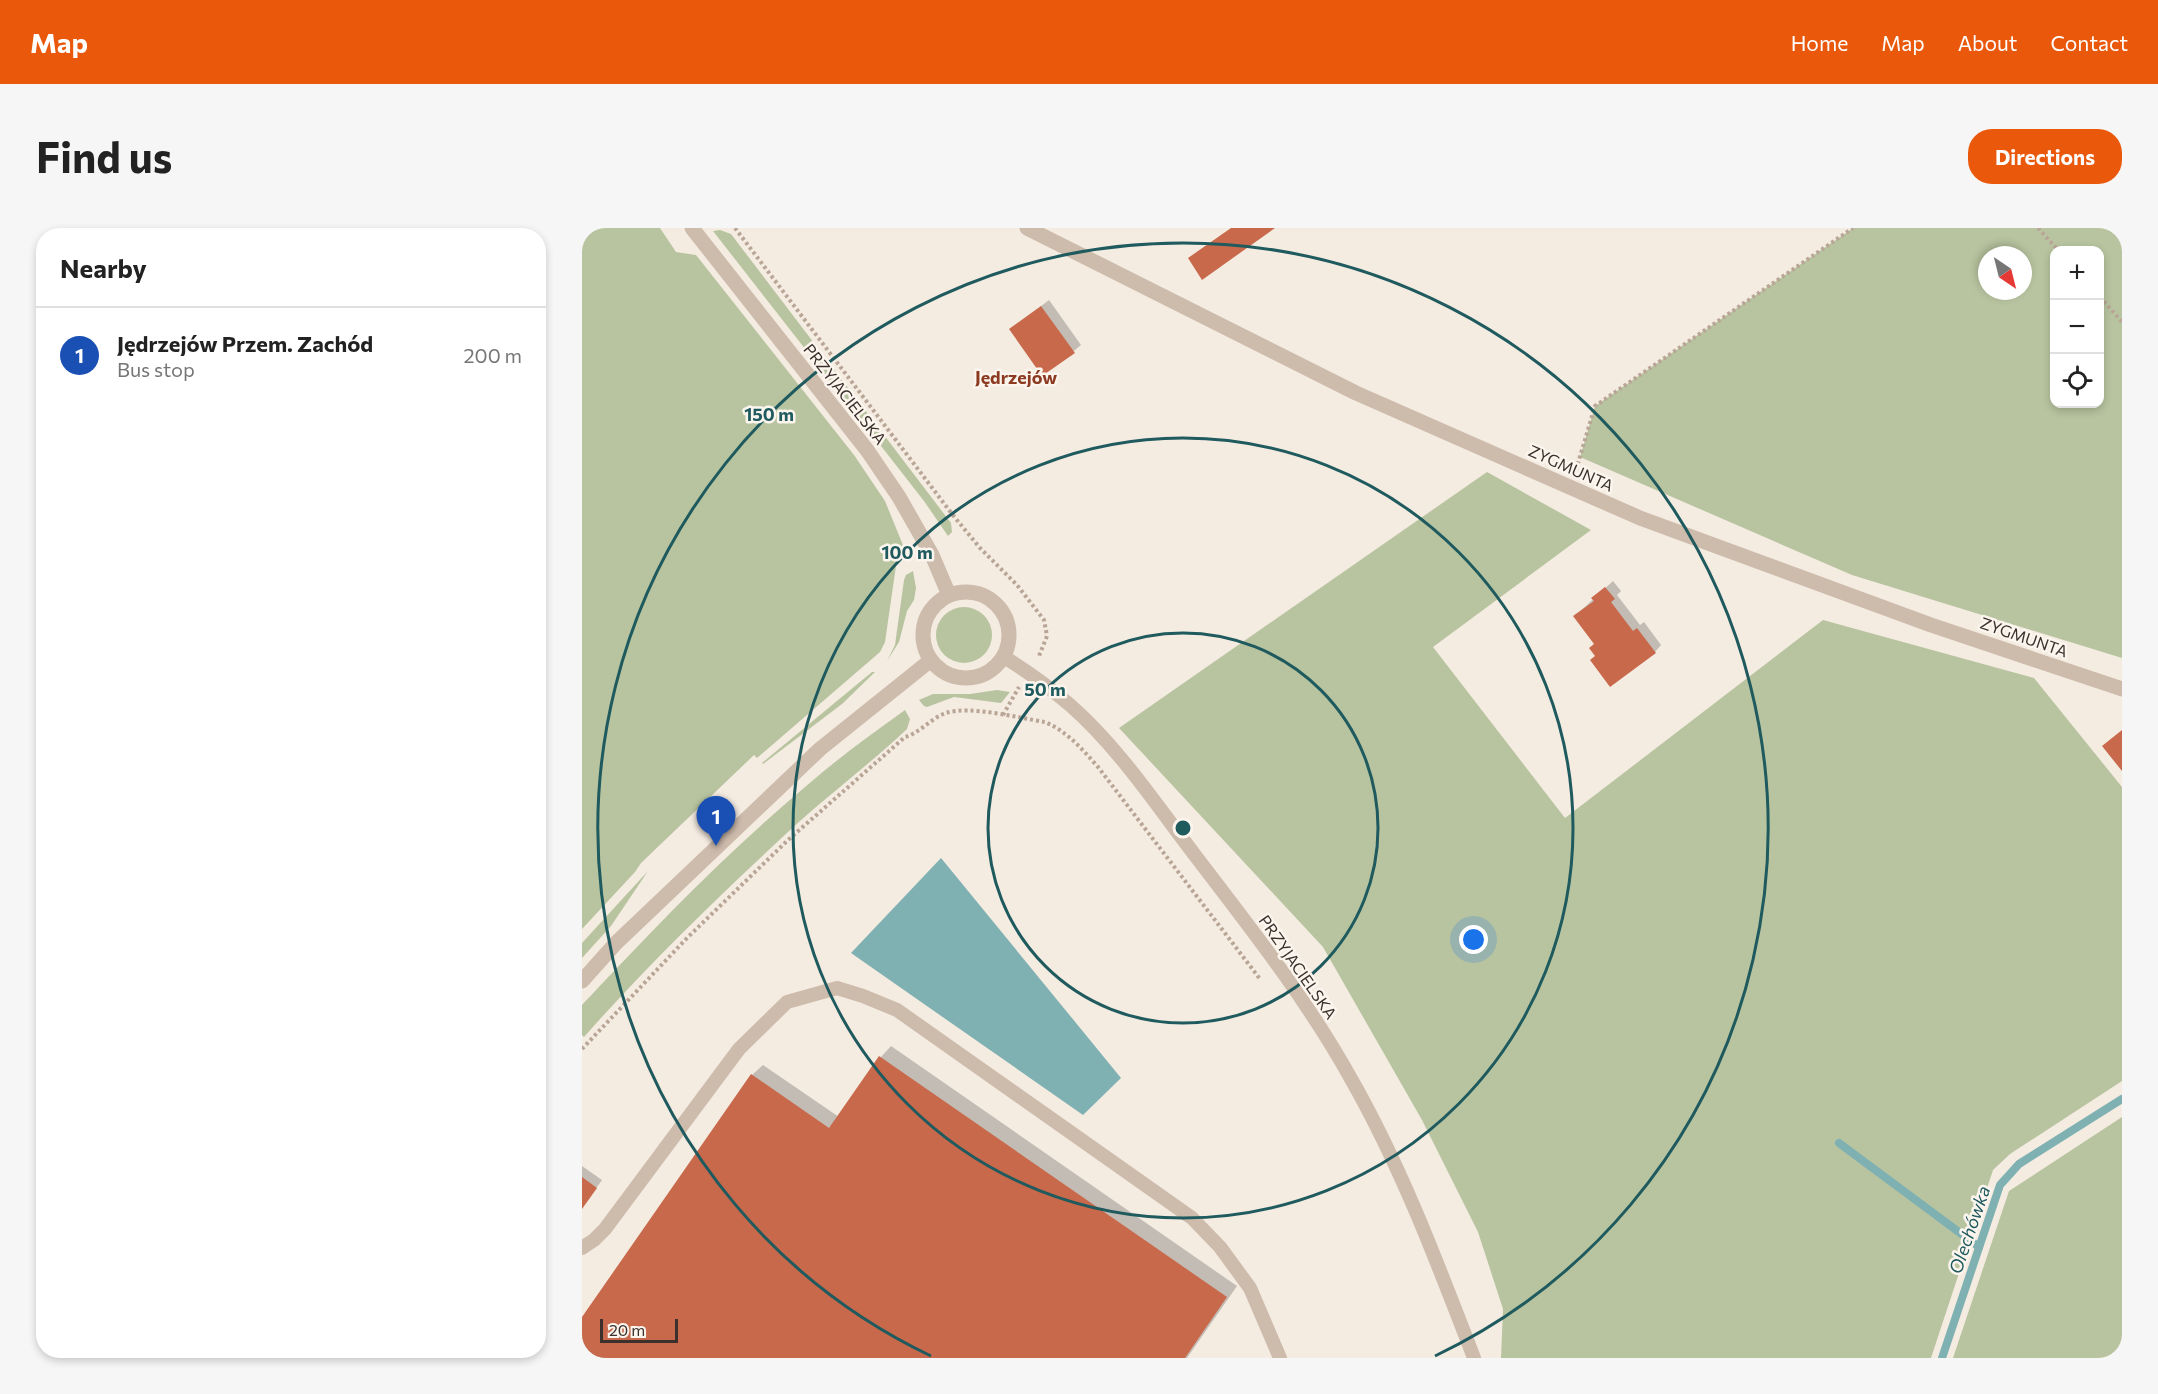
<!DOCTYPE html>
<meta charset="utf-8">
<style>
body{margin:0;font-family:Commissioner,sans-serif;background:#f6f6f6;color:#222}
.controls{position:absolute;right:18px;top:18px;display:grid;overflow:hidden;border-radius:12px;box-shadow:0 3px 9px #0003}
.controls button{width:54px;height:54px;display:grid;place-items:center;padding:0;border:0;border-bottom:2px solid #e0e0e0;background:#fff;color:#222;font:30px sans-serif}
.compass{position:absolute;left:1396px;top:18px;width:54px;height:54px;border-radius:50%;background:#fff;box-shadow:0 3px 9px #0003;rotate:145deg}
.scale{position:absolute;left:18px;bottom:15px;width:78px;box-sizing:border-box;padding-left:6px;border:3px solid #3b302b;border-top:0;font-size:16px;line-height:21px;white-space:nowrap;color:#3b302b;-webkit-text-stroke:4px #fbf5ee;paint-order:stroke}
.you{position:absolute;left:892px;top:712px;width:21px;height:21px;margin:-15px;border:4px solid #fff;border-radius:50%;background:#1a73e8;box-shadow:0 0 0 9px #1a73e833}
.badge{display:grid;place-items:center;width:39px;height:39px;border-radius:50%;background:#ea580c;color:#fff;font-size:20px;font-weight:700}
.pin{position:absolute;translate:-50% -50px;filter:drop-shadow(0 2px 3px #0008)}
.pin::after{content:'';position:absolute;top:32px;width:21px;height:18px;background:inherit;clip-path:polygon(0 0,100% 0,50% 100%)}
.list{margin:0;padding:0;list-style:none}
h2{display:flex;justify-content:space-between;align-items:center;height:78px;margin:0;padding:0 24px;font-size:26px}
h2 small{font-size:20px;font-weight:400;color:#767676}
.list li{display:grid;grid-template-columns:39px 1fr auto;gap:18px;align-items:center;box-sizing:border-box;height:96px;padding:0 24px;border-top:2px solid #e0e0e0}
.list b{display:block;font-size:22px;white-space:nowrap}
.list p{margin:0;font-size:20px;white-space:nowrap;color:#767676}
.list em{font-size:20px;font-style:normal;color:#767676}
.icon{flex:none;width:33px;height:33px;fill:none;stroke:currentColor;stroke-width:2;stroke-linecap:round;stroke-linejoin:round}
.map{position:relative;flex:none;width:1540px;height:1130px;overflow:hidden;border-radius:24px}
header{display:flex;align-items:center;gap:36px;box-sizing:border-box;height:84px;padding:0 30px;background:#ea580c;color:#fff}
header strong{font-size:28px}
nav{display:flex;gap:33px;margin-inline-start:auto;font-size:21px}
.intro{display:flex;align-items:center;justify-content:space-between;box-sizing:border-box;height:144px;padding:0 36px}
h1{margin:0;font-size:42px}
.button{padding:15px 27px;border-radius:24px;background:#ea580c;color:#fff;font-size:21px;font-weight:700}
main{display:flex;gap:36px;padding:0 36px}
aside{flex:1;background:#fff;border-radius:24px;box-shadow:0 3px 9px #0003}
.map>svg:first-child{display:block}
.green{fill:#b8c4a0;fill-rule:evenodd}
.water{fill:#7fb0b2}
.shadow{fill:#0003}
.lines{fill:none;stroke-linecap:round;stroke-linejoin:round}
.stream{stroke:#7fb0b2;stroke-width:8}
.building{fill:#c8694b}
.path{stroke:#b9a596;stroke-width:4;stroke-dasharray:3 3;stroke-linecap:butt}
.service{stroke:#cdbbac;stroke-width:14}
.minor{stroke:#cdbbac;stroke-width:15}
.ring{fill:none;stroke:#1f5a5e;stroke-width:3}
.labels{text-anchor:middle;stroke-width:5;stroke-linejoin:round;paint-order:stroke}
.street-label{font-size:16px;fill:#3b302b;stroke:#fbf5ee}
.neighbourhood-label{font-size:18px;font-weight:bold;fill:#8c3b22;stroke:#fbf5ee}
.water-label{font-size:18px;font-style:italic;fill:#1f5a5e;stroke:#fbf5ee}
.centre{fill:#1f5a5e;stroke:#fbf5ee;stroke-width:3}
.ring-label{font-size:18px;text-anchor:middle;font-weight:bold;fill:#1f5a5e;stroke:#fbf5ee;stroke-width:5;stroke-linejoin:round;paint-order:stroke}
</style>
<header>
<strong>Map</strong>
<nav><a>Home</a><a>Map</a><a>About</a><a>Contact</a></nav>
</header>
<div class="intro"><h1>Find us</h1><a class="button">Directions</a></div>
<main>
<aside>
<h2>Nearby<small></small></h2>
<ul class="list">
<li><span class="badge" style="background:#1a4fb4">1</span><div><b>Jędrzejów Przem. Zachód</b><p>Bus stop</p></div><em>200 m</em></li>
</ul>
</aside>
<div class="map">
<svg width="1540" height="1130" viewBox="0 0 1540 1130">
<rect width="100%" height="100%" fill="#f4ebe1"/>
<!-- green -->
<g class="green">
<path d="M0,0h78l16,24 20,3 158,200 31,46 22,54 -10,4 -12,83 -5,10 -123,106 -3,-3 -113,108 -6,9 -53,57z"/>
<path d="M1271,0h269v430l-270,-83 -272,-118 15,-51zM1472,22h46v154h-46zM1405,27h36v36h-36z"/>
<path d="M138,2l11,4 220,289 1,9 -4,4 -24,-35 -211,-270z"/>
<path d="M905,244l104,58 -158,117 132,171 258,-198 211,58 88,109v294l-112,73 -17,16 -62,188h-430l2,-49 -25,-77 -56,-112 -99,-173 -204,-219z"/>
<path d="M331,343l3,17 -2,12 -7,11 -8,31 -12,19 8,-16 9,-65 2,-5z"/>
<circle cx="382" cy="407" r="28"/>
<path d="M290,444h3l-33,32 -79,60 -1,-1z"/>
<path d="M415,462l13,2 -9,11 -47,-6 -27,10 -3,-1 -5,-6 14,-6h37z"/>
<path d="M323,482l5,9 -3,10c-34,32 -72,61 -107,92 -75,69 -149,140 -216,216l-2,-2v-30c73,-78 147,-155 229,-223 30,-26 62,-49 94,-72z"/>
<path d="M66,643l-37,55 -29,32v-15z"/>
<path d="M1540,889v241h-169l56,-167z"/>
</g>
<!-- water -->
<path class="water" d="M359,630l180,220 -38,37 -232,-162z"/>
<!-- shadow -->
<g class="shadow">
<path d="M467,72l32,45 -7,6 -63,-22z"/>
<path d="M1031,353l8,10 -4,4 23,30 4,-3 17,23 -6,7 -59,4v-12l-21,-28z"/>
<path d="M309,818l346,240 -50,72h-605v-38l170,-245 11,-10 76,52 42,-60z"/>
<path d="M0,938l20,14 -20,28z"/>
</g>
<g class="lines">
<!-- stream -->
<g class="stream">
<path d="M1257,915l140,104"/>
<path d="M1360,1130l58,-173 19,-21 103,-65"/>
</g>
</g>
<!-- building -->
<g class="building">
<path d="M649,0h44l-73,52 -14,-22z"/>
<path d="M459,78l34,47 -33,23 -33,-47z"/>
<path d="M1023,359l10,12 -4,3 22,29 4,-3 19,25 -46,34 -20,-27 5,-4 -6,-8 5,-4 -21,-28 21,-15 -3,-3z"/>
<path d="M1540,502v41l-20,-25z"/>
<path d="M297,828l348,241 -42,61h-603v-41l169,-243 78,54z"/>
<path d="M0,949l15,11 -15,21z"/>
</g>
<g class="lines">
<!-- path -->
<g class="path">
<path d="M153,0l217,286 28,34 37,37 27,35 3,16 -8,20"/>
<path d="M1456,0l20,22"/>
<path d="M1518,69l22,25"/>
<path d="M994,242l19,-64 258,-178"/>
<path d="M421,487l16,-28"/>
<path d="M0,821l105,-111 101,-98 117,-103c15,-4 26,-19 41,-24 24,-8 73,5 99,9 23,10 37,27 53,45l162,212"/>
</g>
<!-- service -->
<g class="service">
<path d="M422,429c23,14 45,30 66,48 48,42 85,98 124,149 55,72 112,144 156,223 51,89 87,185 124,281"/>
<path d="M0,1020l12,-8 11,-11 134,-180 48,-47 50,-14 26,8 34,14 295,208 28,29 30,41 30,70"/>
</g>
<!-- minor -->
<g class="minor">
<path d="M110,0l175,222 32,47 33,58 17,40"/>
<path d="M445,0l329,165 284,125 291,107 191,64"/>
<circle cx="384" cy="407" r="43"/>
<path d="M0,753l34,-38 204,-194 111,-89"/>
</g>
</g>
<!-- distance rings -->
<g class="ring">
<circle cx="601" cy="600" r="195"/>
<circle cx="601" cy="600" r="390"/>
<path d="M349 1128A585 585 0 1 1 853 1128"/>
</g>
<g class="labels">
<!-- street labels -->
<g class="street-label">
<text transform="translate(263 166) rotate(52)" y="6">PRZYJACIELSKA</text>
<text transform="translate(989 240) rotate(24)" y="6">ZYGMUNTA</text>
<text transform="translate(1442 409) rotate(19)" y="6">ZYGMUNTA</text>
<text transform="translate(716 739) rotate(55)" y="6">PRZYJACIELSKA</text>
</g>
<!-- neighbourhood labels -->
<g class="neighbourhood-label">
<text x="434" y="156">Jędrzejów</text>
</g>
<!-- water labels -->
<g class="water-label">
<text transform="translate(1388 1002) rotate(-71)" y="6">Olechówka</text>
</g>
</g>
<circle cx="601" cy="600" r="9" class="centre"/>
<g class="ring-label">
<text x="187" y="193">150 m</text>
<text x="325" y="331">100 m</text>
<text x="463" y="468">50 m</text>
</g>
</svg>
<div class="controls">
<button>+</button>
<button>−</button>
<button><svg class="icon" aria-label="locate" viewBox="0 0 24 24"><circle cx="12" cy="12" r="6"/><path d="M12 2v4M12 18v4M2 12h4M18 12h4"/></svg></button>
</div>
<svg class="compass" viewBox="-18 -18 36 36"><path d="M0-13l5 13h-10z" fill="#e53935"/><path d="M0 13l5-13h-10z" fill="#767676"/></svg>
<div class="scale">20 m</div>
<div class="you"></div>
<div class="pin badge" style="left:134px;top:618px;background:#1a4fb4">1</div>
</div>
</main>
